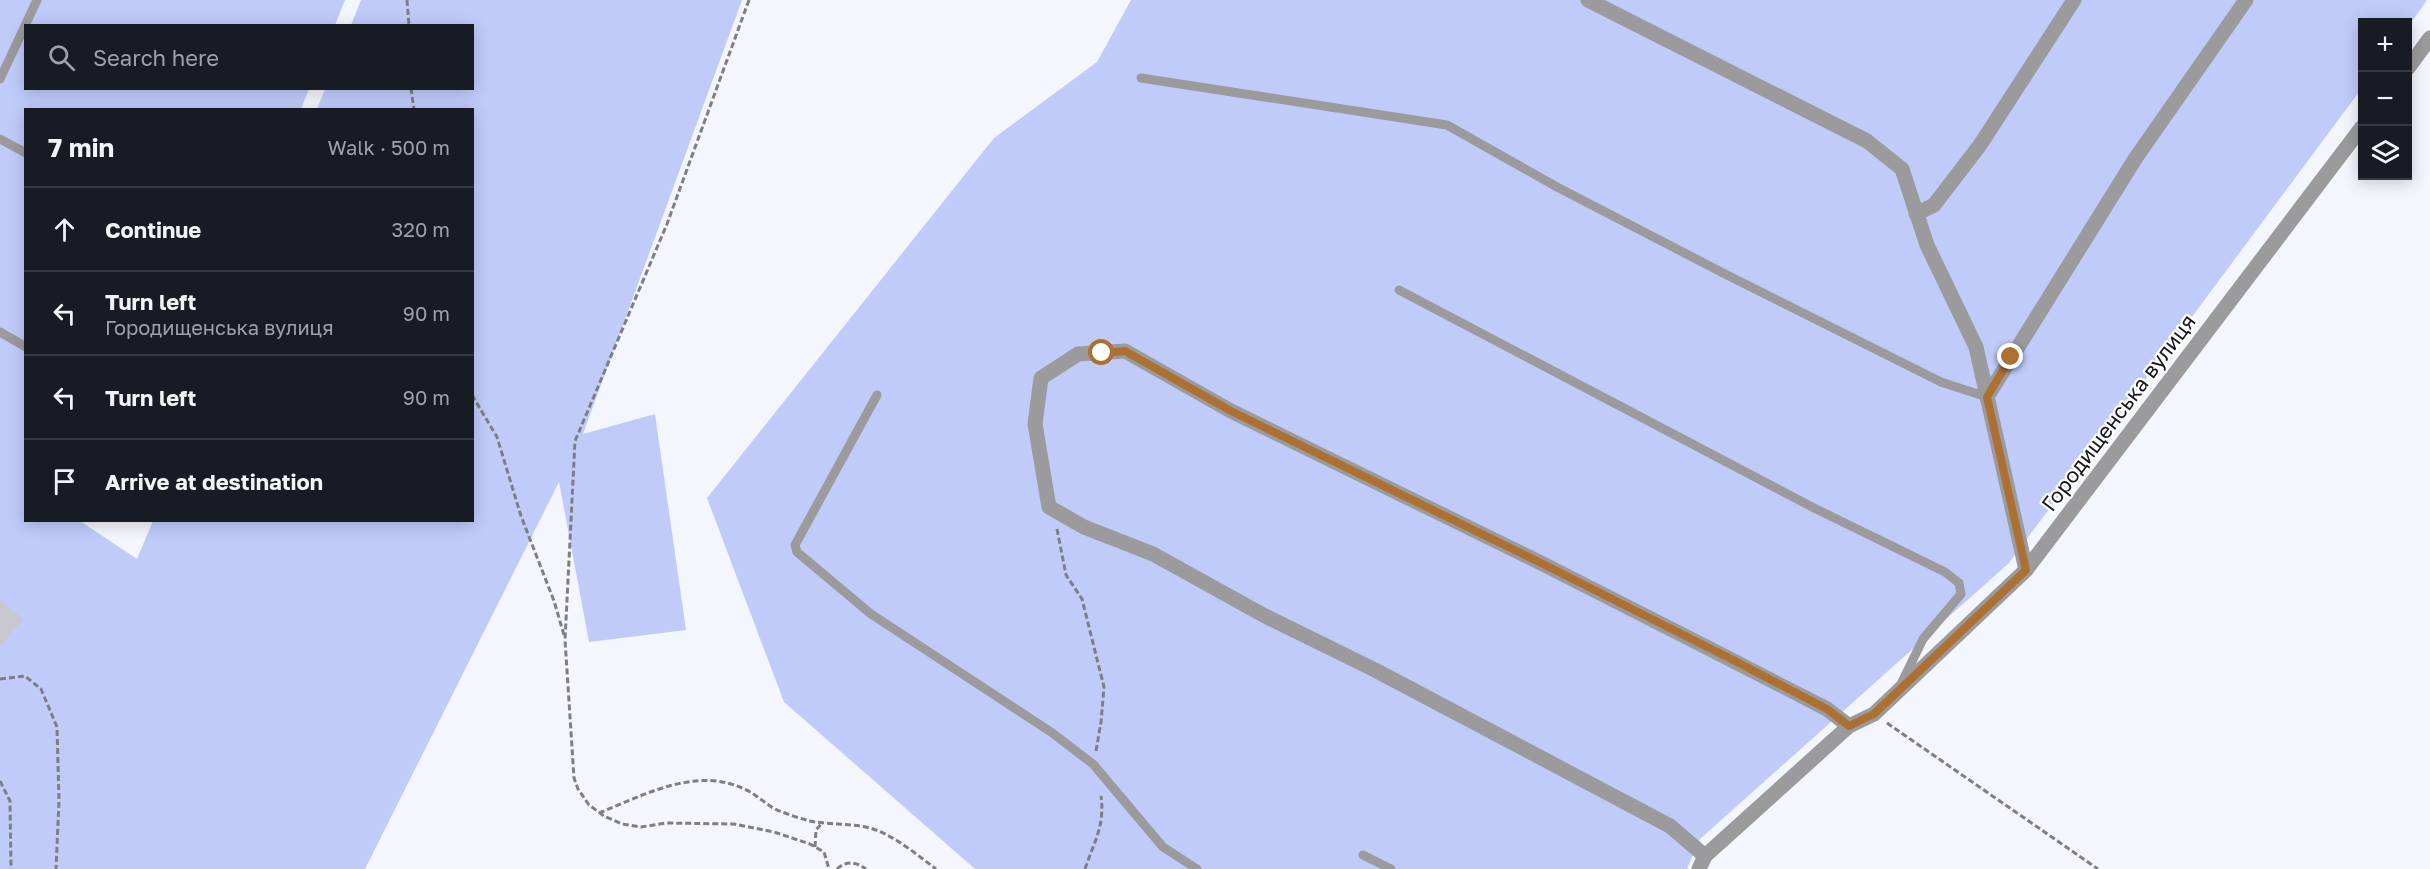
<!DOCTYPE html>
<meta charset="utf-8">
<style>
body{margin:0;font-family:"Golos Text",sans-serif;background:#242831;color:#f1f3f6}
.controls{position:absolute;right:18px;top:18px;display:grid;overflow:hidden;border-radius:0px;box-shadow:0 3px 15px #0003}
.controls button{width:54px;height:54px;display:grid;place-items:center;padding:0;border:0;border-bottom:2px solid #363941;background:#171b24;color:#f1f3f6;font:30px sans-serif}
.stop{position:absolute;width:18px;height:18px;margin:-14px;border:4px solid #ac7132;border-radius:50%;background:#fff}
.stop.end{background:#ac7132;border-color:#fff;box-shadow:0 2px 6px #0008}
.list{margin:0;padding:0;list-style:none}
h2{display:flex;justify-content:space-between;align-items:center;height:78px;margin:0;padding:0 24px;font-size:26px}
h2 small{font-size:20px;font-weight:400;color:#9ea1a6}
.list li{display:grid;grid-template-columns:39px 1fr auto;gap:18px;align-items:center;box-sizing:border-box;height:84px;padding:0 24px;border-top:2px solid #363941}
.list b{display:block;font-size:22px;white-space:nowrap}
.list p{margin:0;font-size:20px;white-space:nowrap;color:#9ea1a6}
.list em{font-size:20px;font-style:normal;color:#9ea1a6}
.icon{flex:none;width:33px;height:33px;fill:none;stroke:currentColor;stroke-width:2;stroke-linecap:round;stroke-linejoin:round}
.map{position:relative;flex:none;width:2430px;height:869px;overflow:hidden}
.search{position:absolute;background:#171b24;box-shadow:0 3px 15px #0003;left:24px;top:24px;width:450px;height:66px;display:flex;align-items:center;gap:15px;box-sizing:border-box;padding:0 21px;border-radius:0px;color:#9ea1a6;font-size:22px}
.panel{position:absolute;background:#171b24;box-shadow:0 3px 15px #0003;left:24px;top:108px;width:450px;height:414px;border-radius:0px}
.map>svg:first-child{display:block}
.green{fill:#c0cbfa}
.building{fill:#c8c9d0}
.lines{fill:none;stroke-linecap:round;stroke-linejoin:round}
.path{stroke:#7e7f84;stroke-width:3;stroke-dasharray:6 3;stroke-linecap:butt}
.lane{stroke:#9b9b9e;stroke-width:9}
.street{stroke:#9b9b9e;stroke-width:15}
.route{stroke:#ac7132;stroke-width:8}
.labels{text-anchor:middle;stroke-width:4.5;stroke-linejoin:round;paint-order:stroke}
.street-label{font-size:21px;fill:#161719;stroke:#fff}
</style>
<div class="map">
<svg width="2430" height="869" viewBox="0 0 2430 869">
<rect width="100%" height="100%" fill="#f4f6fd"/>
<!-- green -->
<g class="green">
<path d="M0,0h345l-10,25 -309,1v62l283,1 -8,20 -275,1v410l54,1 57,38 16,-38 319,-1v-410l-155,-1 8,-20 147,-1v-62l-121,-1 10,-25h381l-159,434 72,-20 31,216 -97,12 -30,-160 -194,387h-365z"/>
<path d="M1131,0h1296l-19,27v-5h-46v66l-353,475 -309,276 -13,30h-712l-191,-167 -77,-204 287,-360 103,-76z"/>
</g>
<!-- building -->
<path class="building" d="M0,600l23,19 -23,28z"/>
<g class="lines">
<!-- path -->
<g class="path">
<path d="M407,0l2,26"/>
<path d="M749,0l-82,224 -92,217 -10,199 9,138 4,11 11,16 15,11 18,8 19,3 25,-4 68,1 40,8 36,12 14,8 5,17"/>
<path d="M411,88l3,22"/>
<path d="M472,395l25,42 24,79 33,85 10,34"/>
<path d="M1057,529l9,46 16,24 22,88 -3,35 -5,29"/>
<path d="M0,679l25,-3 16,13 16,38 2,74 -3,68"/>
<path d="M1887,723l211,146"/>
<path d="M0,781l10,20 1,68"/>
<path d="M599,813c45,-18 97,-47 145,-24 12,5 20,14 31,20 11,5 24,9 35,12 20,4 40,2 60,7 24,7 46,26 66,41"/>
<path d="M815,847l1,-17 7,-8"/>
<path d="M837,869c10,-9 19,-7 29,0"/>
<path d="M1085,869c9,-27 20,-43 16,-73"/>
</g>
<!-- lane -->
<g class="lane">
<path d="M1141,78l306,47 110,62 170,88 214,107 46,15"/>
<path d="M0,79l37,-79"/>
<path d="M0,139l26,14"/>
<path d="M1399,290l415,218 131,64 14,11 2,11 -38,45 -21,43"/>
<path d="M0,332l26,15"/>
<path d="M877,395l-82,150 2,7 74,62 180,118 42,32 70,83 34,22"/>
<path d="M1363,855l28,14"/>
</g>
<!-- street -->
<g class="street">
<path d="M1588,0l279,141 35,28 25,76 49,102 50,223"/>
<path d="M2408,68l22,-30"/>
<path d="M1916,214l18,-9 46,-60 94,-145"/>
<path d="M1987,397l148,-238 111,-159"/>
<path d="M1705,856l-35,-30 -295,-156 -110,-54 -112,-62 -69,-27 -35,-20 -14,-83 6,-46 37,-24 47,-3 106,60 312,153 173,88 111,57 22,17"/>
<path d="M1699,869l6,-13 144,-130 25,-12 152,-144 336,-443"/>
</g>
</g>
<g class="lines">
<!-- route -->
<path class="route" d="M1102,353l23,-2 106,60 312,153 192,97 92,48 22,17 25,-12 152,-144 -39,-173 24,-40"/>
</g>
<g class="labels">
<!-- street labels -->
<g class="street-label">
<text transform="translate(2119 413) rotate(-53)" y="7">Городищенська вулиця</text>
</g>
</g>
</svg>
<div class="controls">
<button>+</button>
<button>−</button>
<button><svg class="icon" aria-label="layers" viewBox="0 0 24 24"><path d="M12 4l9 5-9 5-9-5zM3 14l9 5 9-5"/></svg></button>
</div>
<div class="stop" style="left:1102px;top:353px"></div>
<div class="stop end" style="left:2011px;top:357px"></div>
<div class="search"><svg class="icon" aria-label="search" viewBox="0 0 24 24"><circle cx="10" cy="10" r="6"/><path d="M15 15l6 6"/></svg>Search here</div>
<section class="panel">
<h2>7 min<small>Walk · 500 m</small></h2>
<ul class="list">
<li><svg class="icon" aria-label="ahead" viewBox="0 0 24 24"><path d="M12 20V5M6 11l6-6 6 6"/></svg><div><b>Continue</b></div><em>320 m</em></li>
<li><svg class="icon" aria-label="left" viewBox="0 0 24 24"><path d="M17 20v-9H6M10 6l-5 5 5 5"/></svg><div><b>Turn left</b><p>Городищенська вулиця</p></div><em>90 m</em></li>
<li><svg class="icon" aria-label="left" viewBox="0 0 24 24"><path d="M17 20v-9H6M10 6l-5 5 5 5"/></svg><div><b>Turn left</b></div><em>90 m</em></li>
<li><svg class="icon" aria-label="arrive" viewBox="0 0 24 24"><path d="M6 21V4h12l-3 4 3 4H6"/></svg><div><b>Arrive at destination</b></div></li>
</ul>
</section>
</div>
